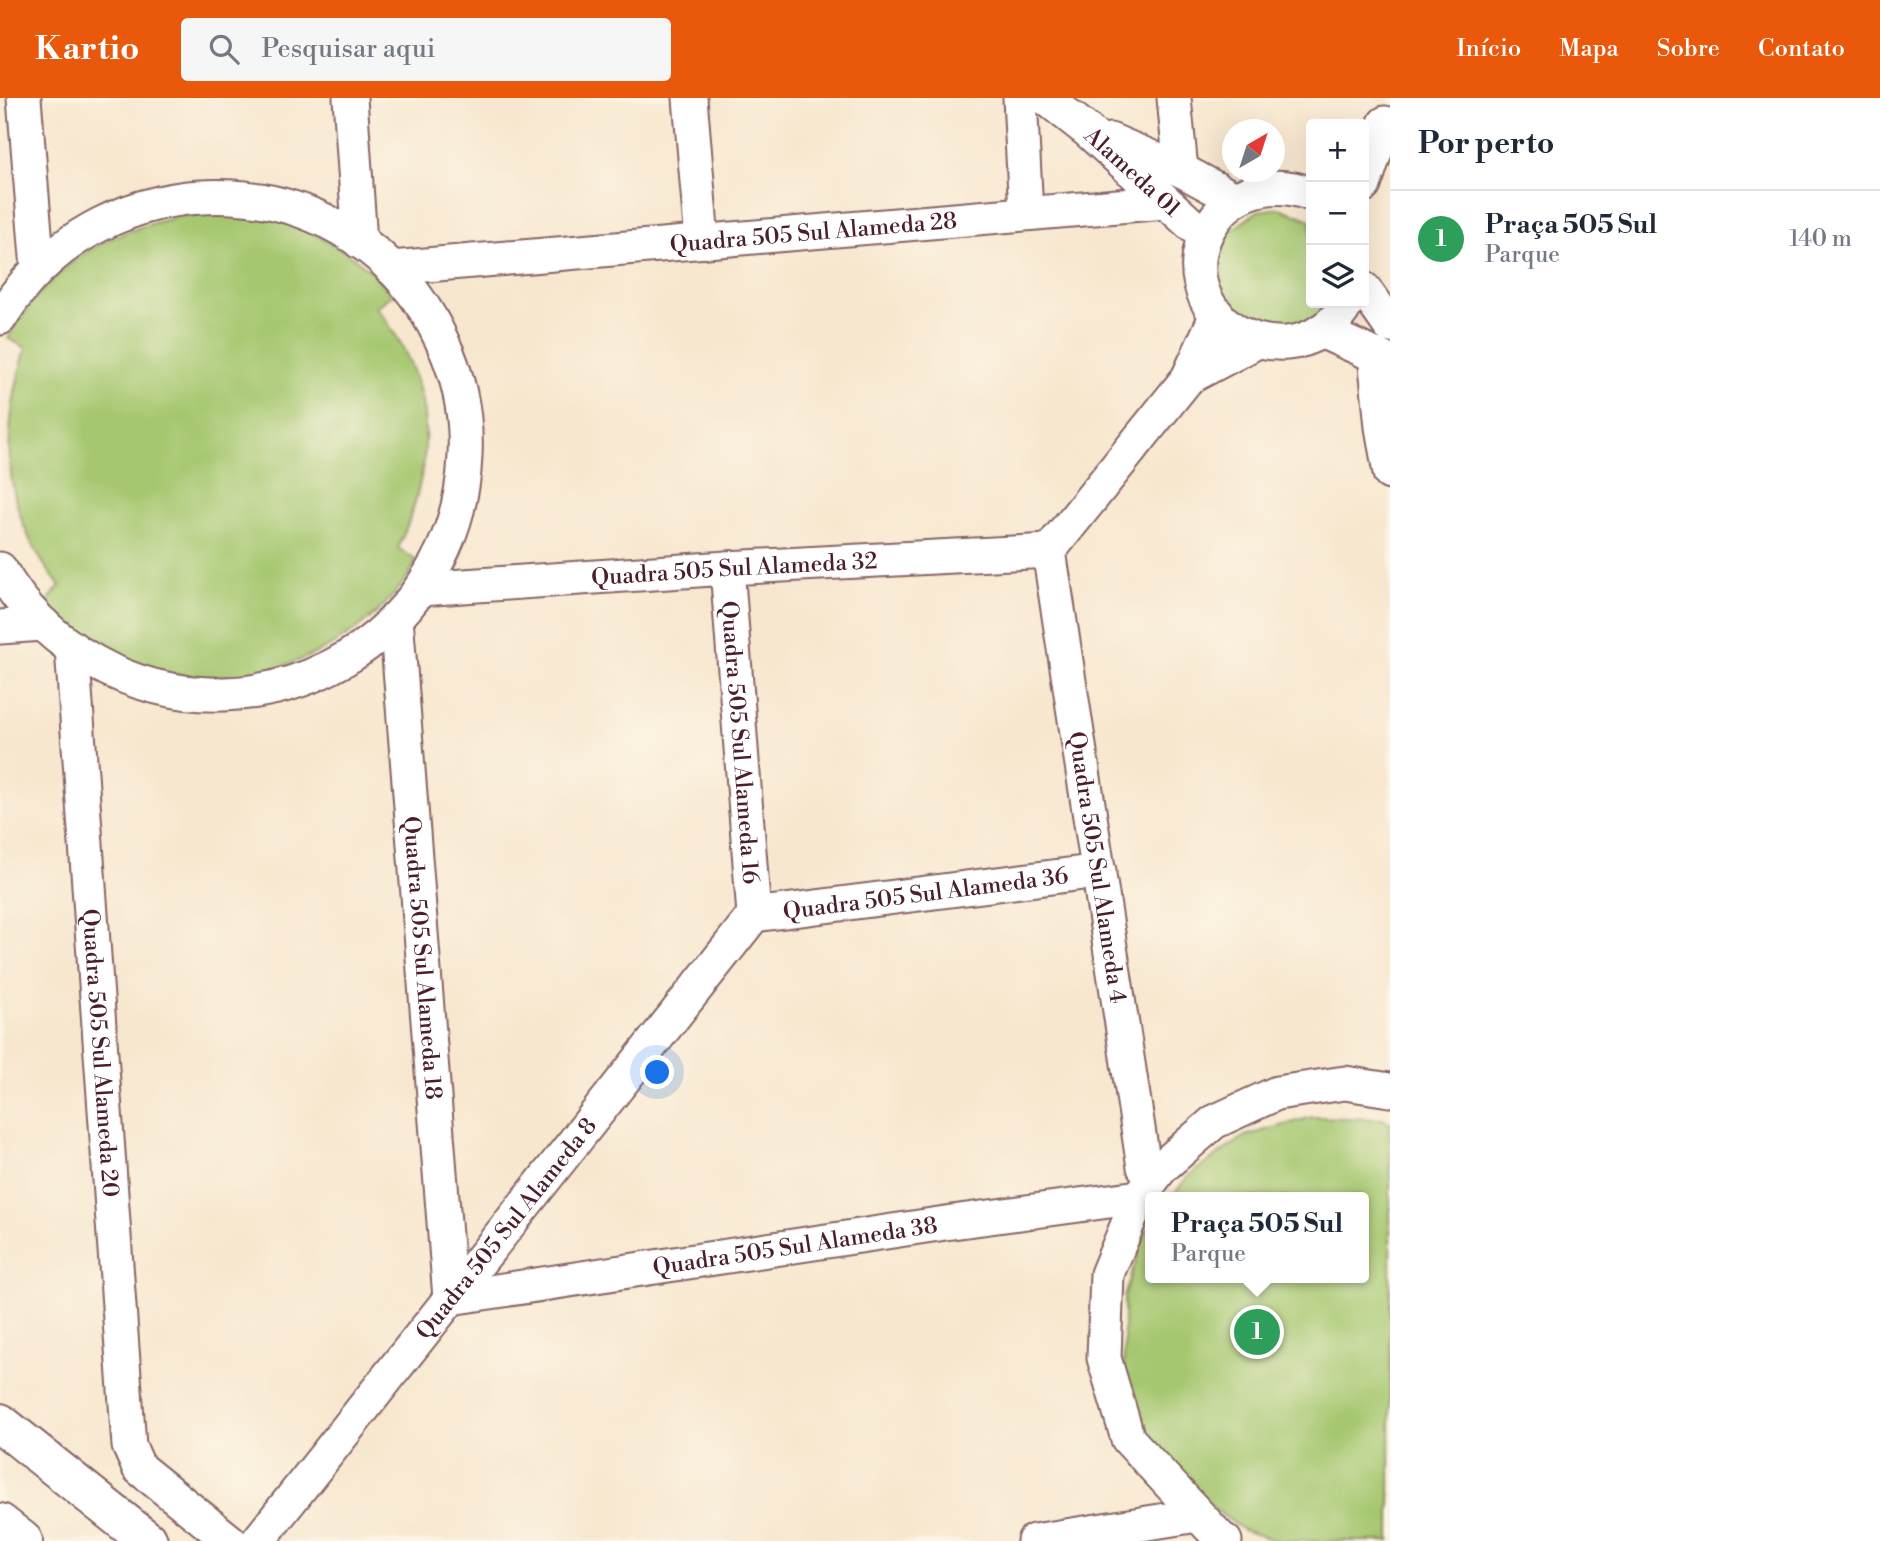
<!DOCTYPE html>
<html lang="pt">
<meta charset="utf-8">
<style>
body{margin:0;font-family:"Libre Bodoni",serif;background:#f6f6f7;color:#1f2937}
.controls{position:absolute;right:21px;top:21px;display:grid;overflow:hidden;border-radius:7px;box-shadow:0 7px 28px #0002}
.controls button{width:63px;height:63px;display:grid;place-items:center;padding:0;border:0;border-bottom:2px solid #e0e1e3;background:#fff;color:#1f2937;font:35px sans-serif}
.compass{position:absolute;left:1222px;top:21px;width:63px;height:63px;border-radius:50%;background:#fff;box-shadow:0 7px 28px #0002;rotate:39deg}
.you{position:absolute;left:658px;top:975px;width:24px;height:24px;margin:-18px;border:5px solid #fff;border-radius:50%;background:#1a73e8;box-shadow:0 0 0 10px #1a73e833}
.badge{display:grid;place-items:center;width:46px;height:46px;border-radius:50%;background:#ea580c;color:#fff;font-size:23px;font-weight:700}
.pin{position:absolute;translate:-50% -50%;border:4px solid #fff;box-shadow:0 2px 7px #0006}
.popup{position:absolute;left:1145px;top:1094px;width:224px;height:91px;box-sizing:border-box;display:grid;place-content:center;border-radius:7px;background:#fff;filter:drop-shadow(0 2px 5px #0005);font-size:23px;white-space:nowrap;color:#747a83}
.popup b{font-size:26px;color:#1f2937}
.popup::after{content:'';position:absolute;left:50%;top:100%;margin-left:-14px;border:14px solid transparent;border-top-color:#fff}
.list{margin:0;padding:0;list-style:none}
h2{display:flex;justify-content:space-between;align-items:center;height:91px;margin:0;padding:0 28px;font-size:30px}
h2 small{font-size:23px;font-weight:400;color:#747a83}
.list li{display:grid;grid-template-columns:46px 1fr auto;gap:21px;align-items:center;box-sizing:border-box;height:98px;padding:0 28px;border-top:2px solid #e0e1e3}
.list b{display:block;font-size:26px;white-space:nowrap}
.list p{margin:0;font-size:23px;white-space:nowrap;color:#747a83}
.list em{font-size:23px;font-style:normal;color:#747a83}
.icon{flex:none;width:38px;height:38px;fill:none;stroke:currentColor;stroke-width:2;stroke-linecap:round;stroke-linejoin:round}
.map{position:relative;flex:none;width:1390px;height:1443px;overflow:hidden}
header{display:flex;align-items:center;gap:42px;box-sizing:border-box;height:98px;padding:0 35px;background:#ea580c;color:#fff}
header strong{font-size:33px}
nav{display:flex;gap:38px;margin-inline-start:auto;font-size:24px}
.search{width:490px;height:63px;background:#f6f6f7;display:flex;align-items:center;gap:18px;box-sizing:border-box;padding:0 24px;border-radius:7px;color:#747a83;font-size:26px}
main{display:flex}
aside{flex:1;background:#fff}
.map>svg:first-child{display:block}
.green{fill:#a6c76f;stroke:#78734d;stroke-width:2}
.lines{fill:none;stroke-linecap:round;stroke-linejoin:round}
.minor-casing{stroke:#876564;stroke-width:37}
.tertiary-casing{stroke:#876564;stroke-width:42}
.minor{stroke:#fff;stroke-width:33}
.tertiary{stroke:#fff;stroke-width:38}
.labels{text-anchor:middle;stroke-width:5;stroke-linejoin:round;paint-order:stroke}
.street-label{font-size:23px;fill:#4a1f2b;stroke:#fcf5e5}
</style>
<header>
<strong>Kartio</strong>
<div class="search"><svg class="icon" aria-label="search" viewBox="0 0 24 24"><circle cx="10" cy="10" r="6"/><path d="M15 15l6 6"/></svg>Pesquisar aqui</div>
<nav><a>Início</a><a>Mapa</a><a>Sobre</a><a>Contato</a></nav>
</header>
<main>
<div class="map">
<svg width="1390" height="1443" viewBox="0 0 1390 1443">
<rect width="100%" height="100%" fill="#fcf5e5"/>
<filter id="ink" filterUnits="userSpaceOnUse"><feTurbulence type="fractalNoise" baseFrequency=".0143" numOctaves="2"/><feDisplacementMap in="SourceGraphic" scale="14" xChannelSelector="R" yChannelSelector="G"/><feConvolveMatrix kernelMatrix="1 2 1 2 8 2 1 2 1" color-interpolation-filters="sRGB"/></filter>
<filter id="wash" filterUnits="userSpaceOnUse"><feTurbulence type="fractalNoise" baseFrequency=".00686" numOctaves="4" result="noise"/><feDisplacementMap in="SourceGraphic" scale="28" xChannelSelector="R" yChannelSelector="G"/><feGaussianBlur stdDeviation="1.57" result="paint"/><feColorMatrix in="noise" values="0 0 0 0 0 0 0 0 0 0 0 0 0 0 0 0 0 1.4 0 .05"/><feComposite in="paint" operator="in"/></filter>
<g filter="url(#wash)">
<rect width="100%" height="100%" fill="#f8e7cf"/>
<!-- green -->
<g class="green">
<path d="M1279,110l32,12v83h20l-9,12 -37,19 -21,-1 -35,-22 -15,-38 12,-39 32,-23z"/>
<path d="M200,115c14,0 29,-2 43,0 53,5 117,39 149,82l-16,12c62,78 61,152 22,241l19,13c-49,90 -170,137 -268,107 -41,-12 -73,-35 -103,-65l14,-17c-60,-73 -60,-151 -34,-238l-18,-10c46,-78 103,-111 192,-125z"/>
<path d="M1312,1019l69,2 9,3v419h-112l-35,-11 -56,-41 -41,-56 -22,-66v-70l22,-66 4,-5v52h214v-81h-192l16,-21 57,-40z"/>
</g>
</g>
<g filter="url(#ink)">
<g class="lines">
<defs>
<g id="minor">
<path d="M24,0l14,171"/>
<path d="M350,0l10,144"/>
<path d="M690,0l12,143"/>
<path d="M1020,0l6,115"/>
<path id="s1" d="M1046,0l42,33 116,105"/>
<path d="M1174,0l7,72"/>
<path d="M1110,42l71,30 54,29"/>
<path d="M1364,87l21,-62"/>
<path d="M1311,96c-95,-36 -155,87 -75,137 15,9 33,13 51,12 24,-2 49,-18 60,-40"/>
<path id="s2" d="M391,170l774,-66"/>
<path d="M1364,191l26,37"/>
<path d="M0,220c104,-170 358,-161 442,23 17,36 25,75 23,115 -2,51 -19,99 -50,140 -45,60 -116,96 -191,98 -91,3 -179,-46 -224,-125"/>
<path d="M1321,233l69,31"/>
<path d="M1375,257l7,72 8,46"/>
<path d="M1188,280l70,-37"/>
<path id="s3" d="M1049,453l95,616h18"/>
<path d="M1049,453l139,-173 29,-64"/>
<path id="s4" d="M727,470l27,347"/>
<path id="s5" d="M420,491l307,-21 322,-17"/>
<path id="s6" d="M396,520l54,680 502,-76 187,-25"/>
<path d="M0,529l43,-3"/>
<path id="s7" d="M72,550l57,798 10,22 91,73"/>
<path id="s8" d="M754,817l345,-44"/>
<path id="s9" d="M258,1443l496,-626"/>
<path d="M1034,1443l164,-26"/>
<path d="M1225,1443l-4,-2 -93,-100 -24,-81 3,-84 32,-77 23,-30 52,-45 63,-29 68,-10 45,7"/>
</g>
<g id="tertiary">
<path d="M0,1325l148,118"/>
<path d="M0,1425l23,18"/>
</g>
</defs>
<!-- minor casing -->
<use href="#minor" class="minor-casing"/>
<!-- tertiary casing -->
<use href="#tertiary" class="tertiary-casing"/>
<!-- minor -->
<use href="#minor" class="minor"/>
<!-- tertiary -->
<use href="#tertiary" class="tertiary"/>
</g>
</g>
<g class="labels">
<!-- street labels -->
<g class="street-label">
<text dy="8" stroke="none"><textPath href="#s1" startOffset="114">Alameda 01</textPath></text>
<text dy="8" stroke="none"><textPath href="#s2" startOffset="424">Quadra 505 Sul Alameda 28</textPath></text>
<text dy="8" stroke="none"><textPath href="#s5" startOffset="315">Quadra 505 Sul Alameda 32</textPath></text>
<text dy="8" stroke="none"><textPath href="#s4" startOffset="175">Quadra 505 Sul Alameda 16</textPath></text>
<text dy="8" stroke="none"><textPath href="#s3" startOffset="320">Quadra 505 Sul Alameda 4</textPath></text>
<text dy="8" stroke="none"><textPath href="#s8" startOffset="173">Quadra 505 Sul Alameda 36</textPath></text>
<text dy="8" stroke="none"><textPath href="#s6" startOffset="341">Quadra 505 Sul Alameda 18</textPath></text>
<text dy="8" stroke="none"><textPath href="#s7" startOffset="406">Quadra 505 Sul Alameda 20</textPath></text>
<text dy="8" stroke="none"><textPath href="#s9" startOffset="399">Quadra 505 Sul Alameda 8</textPath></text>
<text dy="8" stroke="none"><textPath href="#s6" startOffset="1031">Quadra 505 Sul Alameda 38</textPath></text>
</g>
</g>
</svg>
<div class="controls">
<button>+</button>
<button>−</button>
<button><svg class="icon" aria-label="layers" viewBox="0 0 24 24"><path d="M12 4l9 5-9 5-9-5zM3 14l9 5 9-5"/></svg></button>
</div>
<svg class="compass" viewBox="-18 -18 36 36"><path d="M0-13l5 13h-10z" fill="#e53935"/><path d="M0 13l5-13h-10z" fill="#747a83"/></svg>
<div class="you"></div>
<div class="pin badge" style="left:1257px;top:1234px;background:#2e9e5b">1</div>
<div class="popup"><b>Praça 505 Sul</b>Parque</div>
</div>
<aside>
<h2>Por perto<small></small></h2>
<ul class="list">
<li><span class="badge" style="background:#2e9e5b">1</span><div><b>Praça 505 Sul</b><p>Parque</p></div><em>140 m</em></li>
</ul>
</aside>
</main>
